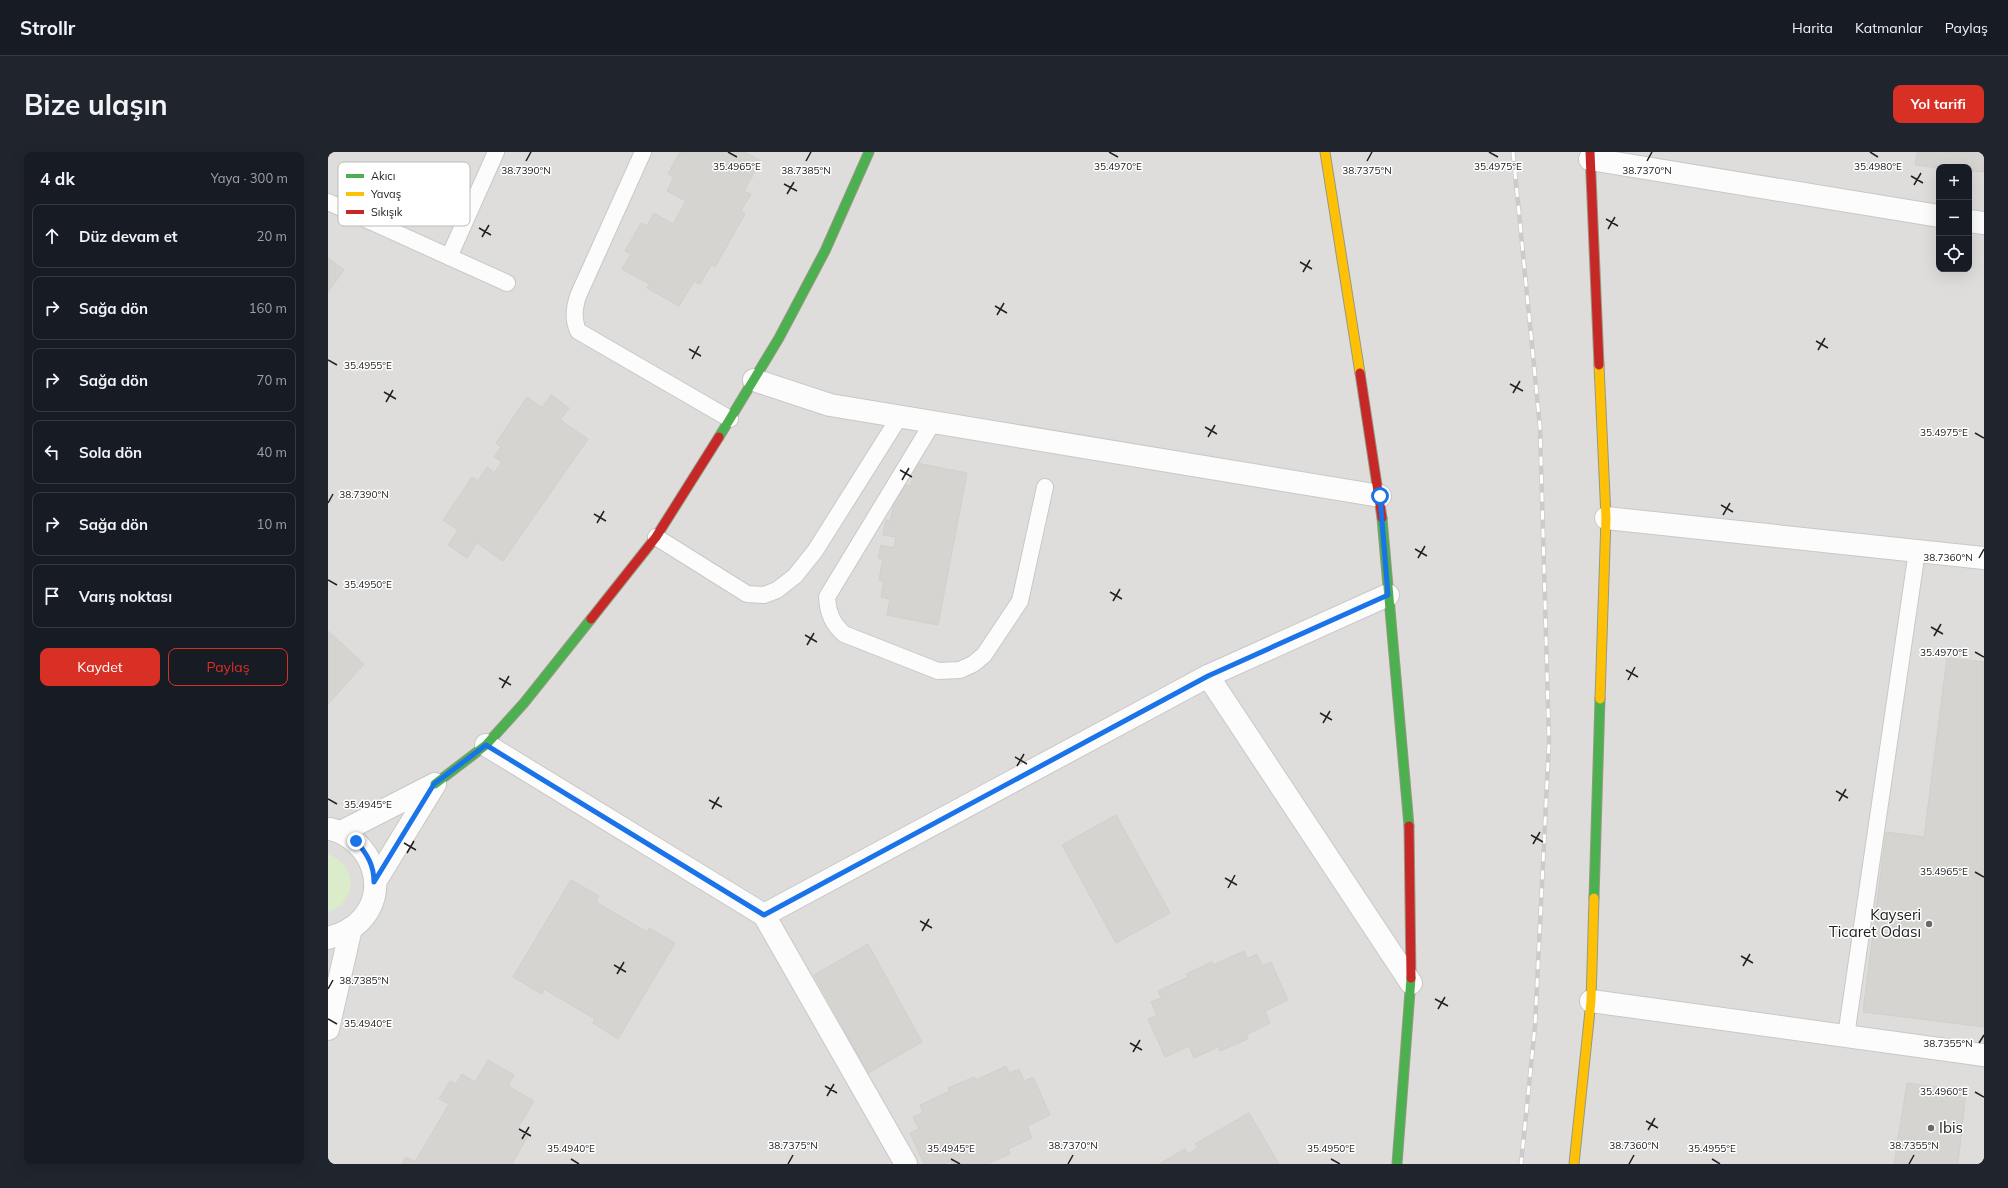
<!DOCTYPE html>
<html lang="tr">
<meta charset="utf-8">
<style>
body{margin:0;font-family:Mulish,sans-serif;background:#20242c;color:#f1f3f6}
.controls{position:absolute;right:12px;top:12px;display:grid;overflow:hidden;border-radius:8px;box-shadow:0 4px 16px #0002}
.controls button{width:36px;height:36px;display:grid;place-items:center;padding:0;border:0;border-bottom:1px solid #363941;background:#171b24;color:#f1f3f6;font:20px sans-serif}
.stop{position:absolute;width:12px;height:12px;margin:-9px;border:3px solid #1a73e8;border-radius:50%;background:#fff}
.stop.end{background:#1a73e8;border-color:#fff;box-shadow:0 1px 4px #0008}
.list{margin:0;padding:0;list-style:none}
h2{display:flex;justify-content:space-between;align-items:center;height:52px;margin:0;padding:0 16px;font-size:17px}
h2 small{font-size:13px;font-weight:400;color:#9ea1a6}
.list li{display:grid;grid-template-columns:26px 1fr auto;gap:12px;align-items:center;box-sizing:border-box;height:64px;margin:0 8px 8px;padding:0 8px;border:1px solid #363941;border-radius:8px}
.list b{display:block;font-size:15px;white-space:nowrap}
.list em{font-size:13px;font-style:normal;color:#9ea1a6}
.actions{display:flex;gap:8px;padding:12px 16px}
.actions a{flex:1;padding:9px 0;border:1px solid #d93025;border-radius:8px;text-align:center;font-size:14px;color:#d93025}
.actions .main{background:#d93025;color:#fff}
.icon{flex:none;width:22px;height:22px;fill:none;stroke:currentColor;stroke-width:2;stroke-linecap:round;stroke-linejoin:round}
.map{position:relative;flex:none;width:1656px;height:1012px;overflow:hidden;border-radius:8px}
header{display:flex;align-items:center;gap:24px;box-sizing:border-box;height:56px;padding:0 20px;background:#171b24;border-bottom:1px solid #363941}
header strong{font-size:19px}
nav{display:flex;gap:22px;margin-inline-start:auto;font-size:14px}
.intro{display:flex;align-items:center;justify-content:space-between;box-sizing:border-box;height:96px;padding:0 24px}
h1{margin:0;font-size:28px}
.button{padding:10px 18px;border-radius:8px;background:#d93025;color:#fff;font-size:14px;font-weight:700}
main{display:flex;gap:24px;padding:0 24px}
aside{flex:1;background:#171b24;border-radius:8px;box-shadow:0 4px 16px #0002}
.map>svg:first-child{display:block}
.residential{fill:#dedddb;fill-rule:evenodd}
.grass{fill:#daecca}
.building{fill:#d6d4d1;stroke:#d2cfcb}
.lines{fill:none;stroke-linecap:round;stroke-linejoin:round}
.lane-casing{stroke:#c8c8c6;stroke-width:18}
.street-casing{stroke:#c8c8c6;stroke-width:24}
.fast-casing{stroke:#969a81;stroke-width:11}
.slow-casing{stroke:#969a81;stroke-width:11}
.jam-casing{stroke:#969a81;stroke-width:11}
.lane{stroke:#fdfcfc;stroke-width:16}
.street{stroke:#fdfcfc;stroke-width:22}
.fast{stroke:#4caf50;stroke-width:9}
.slow{stroke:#ffc107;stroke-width:9}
.jam{stroke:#c62828;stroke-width:9}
.rail-casing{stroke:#cbcbcb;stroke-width:4.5}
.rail{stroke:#fff;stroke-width:3;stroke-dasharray:9;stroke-linecap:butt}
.route{stroke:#1a73e8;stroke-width:5}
.ticks{fill:none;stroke:#212121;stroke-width:1.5}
.poi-dot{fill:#696967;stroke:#fff;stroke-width:1.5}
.labels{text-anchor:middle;stroke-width:3;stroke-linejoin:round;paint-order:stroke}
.poi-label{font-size:15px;fill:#212121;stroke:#fff;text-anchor:end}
.key{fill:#fff;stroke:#bcbcbc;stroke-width:1}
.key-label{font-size:11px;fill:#212121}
.ticks-label{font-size:10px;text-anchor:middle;fill:#212121;stroke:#fff;stroke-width:3;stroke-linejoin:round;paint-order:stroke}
</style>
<header>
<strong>Strollr</strong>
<nav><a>Harita</a><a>Katmanlar</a><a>Paylaş</a></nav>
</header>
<div class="intro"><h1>Bize ulaşın</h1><a class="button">Yol tarifi</a></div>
<main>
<aside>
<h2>4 dk<small>Yaya · 300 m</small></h2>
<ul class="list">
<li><svg class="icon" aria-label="ahead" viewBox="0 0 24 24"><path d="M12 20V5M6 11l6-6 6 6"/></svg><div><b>Düz devam et</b></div><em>20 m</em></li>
<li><svg class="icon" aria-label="right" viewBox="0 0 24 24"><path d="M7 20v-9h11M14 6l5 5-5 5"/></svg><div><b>Sağa dön</b></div><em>160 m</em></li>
<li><svg class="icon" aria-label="right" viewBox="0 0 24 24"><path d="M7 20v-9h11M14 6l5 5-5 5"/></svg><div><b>Sağa dön</b></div><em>70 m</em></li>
<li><svg class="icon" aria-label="left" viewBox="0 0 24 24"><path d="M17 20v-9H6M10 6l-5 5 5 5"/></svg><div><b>Sola dön</b></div><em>40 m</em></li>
<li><svg class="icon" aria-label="right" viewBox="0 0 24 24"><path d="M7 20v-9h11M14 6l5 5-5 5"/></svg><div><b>Sağa dön</b></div><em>10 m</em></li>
<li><svg class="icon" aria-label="arrive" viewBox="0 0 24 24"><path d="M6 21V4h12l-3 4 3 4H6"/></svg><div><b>Varış noktası</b></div></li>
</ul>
<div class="actions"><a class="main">Kaydet</a><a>Paylaş</a></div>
</aside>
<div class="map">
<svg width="1656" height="1012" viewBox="0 0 1656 1012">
<rect width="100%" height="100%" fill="#efeeea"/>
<!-- residential -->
<path class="residential" d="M0,0h1656v1012h-1656zM1611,15h30v102h-30z"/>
<!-- grass -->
<path class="grass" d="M0,702c29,11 31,47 0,58z"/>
<!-- building -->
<g class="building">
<path d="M352,0h64l17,9 -17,30 7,3 -10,17 4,3 -30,53 -4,-2 -11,19 -6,-3 -15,25 -32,-18 2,-4 -27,-15 9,-15 -6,-3 16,-28 6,3 7,-13 19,11 13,-23 -19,-10 7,-14 -6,-3z"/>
<path d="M1589,0h67v20l-15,-1v-4l-30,1 -24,-3z"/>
<path d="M0,106l16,12 -16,22z"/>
<path d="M223,243l18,13 -9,12 28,19 -85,122 -26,-18 -10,15 -19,-13 10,-15 -15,-10 29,-43 6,4 9,-14 7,6 8,-11 -8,-5 7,-10 -5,-4 31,-46 15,11z"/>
<path d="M588,311l51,10 -29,152 -51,-10 3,-16 -9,-2 3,-16 -5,-1 4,-21 -5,-1 3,-13 13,3 2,-11 -13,-2 3,-15 4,1 6,-27 5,1 2,-10 8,1z"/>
<path d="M0,479l36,33 -36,40z"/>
<path d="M1619,506l37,4v365l-121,-15 23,-180 38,5z"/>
<path d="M788,663l54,98 -54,30 -54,-98z"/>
<path d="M243,728l28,16 -3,6 51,30 2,-4 26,15 -57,96 -25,-16 2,-4 -51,-30 -2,5 -29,-17z"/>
<path d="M540,792l54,98 -54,31 -54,-98z"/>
<path d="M916,799l3,8 10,-5 5,12 9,-4 17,38 -23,11 5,12 -24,12 2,4 -28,12 -2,-4 -24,11 -5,-12 -24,11 -17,-38 9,-4 -6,-13 10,-4 -3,-7 30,-14 -2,-3 26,-12 1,3z"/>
<path d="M160,908l26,15 -6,11 26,15 -16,27 11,6 -17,30h-110l4,-7 9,5 34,-58 -10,-5 11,-18 6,3 6,-10 13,8z"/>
<path d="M678,914l3,7 10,-4 5,12 9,-4 17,38 -23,11 5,12 -24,11 2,5 -23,10h-6v-2l-5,2h-24l-1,-3 -8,3h-19l-14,-31 9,-4 -6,-12 10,-4 -3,-8 30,-14 -2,-3 26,-11 2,3z"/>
<path d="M1579,931l59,8 -8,73h-64z"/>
<path d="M921,961l30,51h-120l26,-15 3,5 10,-6 -3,-4z"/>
</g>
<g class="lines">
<defs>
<g id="lane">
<path d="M315,0l-65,144c-4,13 -5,23 0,35l152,88"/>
<path d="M0,50l179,81"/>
<path d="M121,105l47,-105"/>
<path d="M605,270l-106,175c1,16 5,26 17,37l94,37 22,-1 13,-6 11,-9 36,-54 25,-114"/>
<path d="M328,385l91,57 17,1 13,-5 18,-14 20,-25 85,-135"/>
<path d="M1518,884l71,-485"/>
</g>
<g id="street">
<path d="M1262,7l349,57"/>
<path d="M1641,69l15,2"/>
<path d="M426,228l76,25 550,91"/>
<path d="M1278,366l378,40"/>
<path d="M880,524l203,307"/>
<path d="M158,593l278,170 142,249"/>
<path d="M13,680l94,-48 -60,98"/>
<path d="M436,763l444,-239 180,-81"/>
<path d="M0,786c11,-3 22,-7 30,-15 34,-31 14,-84 -28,-94"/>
<path d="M1263,849l393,54"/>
<path d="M0,877l23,-101"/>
</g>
<g id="fast">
<path d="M391,285l60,-99 46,-87 44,-99"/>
<path d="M1054,366l27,308"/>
<path d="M107,632l51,-39 38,-42 67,-84"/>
<path d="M1266,746l6,-199"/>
<path d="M1069,1012l14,-186"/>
</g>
<g id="slow">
<path d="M997,0l35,221"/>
<path d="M1271,213l7,153 -6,181"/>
<path d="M1246,1012l17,-163 3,-103"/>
</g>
<g id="jam">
<path d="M1262,0l9,213"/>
<path d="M1032,221l22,145"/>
<path d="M263,467l65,-82 63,-100"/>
<path d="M1081,674l2,152"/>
</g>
</defs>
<!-- lane casing -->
<use href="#lane" class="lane-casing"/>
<!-- street casing -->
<use href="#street" class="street-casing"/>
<!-- fast casing -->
<use href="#fast" class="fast-casing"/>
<!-- slow casing -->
<use href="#slow" class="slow-casing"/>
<!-- jam casing -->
<use href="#jam" class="jam-casing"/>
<!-- lane -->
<use href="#lane" class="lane"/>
<!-- street -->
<use href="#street" class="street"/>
<!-- fast -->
<use href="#fast" class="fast"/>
<!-- slow -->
<use href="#slow" class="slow"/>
<!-- jam -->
<use href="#jam" class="jam"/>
<defs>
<path id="rail" d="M1185,0l27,275 9,315 -14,284 -14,138"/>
</defs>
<!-- rail casing -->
<use href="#rail" class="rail-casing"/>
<!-- rail -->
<use href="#rail" class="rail"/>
</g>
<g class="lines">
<!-- route -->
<path class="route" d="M28,689c11,13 18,24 18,41l60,-98 52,-39 278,170 444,-239 180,-81 -8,-99"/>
</g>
<!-- ticks -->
<path class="ticks" d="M400,0l9,5M781,0l9,5M1161,0l9,5M1542,0l8,5M198,9l5,-9M478,9l5,-9M1039,9l5,-9M1319,9l5,-9M1583,24l12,7M456,32l13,7M1586,33l7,-12M459,42l7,-12M1278,67l12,7M151,76l12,7M1280,77l7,-12M154,85l7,-12M972,110l12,7M975,120l7,-12M667,154l12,7M669,163l7,-12M1488,189l12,7M361,197l12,7M1490,198l7,-12M364,207l7,-13M0,208l9,5M1182,232l13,7M56,240l12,7M1185,241l7,-12M58,250l7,-12M877,275l12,7M1647,281l9,5M880,285l7,-12M572,318l12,7M574,328l7,-12M0,351l5,-9M1393,353l12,7M266,362l12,7M1395,363l7,-12M269,371l7,-12M1087,397l12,7M1090,406l7,-12M1651,406l5,-9M0,428l9,5M782,440l12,7M785,449l7,-12M1603,475l12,7M477,483l12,7M1606,484l7,-12M479,493l7,-12M1647,500l9,5M1298,518l12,7M171,526l12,7M1300,528l7,-13M174,536l7,-12M992,561l12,7M995,571l7,-12M687,605l12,7M689,614l7,-12M1508,639l12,7M0,647l9,5M381,648l13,7M1511,649l7,-12M384,657l7,-12M1203,683l12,7M76,691l12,7M1205,692l7,-12M79,701l7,-12M1647,720l9,5M897,726l12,7M900,736l7,-13M592,769l12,7M594,779l7,-12M1413,804l12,7M286,813l12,7M1415,814l7,-12M289,822l7,-12M0,837l5,-9M1107,847l13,7M1110,857l7,-12M0,867l9,5M802,891l12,7M1651,891l5,-8M805,900l7,-12M497,934l12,7M1647,940l9,5M499,944l7,-12M1318,969l12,7M191,977l12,7M1320,978l7,-12M194,987l7,-12M243,1007l8,5M623,1007l9,5M1003,1007l9,5M1384,1007l8,5M460,1012l5,-9M740,1012l5,-9M1301,1012l5,-9M1581,1012l5,-9"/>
<!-- markers -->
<g class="poi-dot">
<circle cx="1601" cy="772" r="4"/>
<circle cx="1603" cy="976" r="4"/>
</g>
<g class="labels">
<!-- poi labels -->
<g class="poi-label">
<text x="1593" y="768">Kayseri<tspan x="1593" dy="17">Ticaret Odası</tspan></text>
<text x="1611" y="981" text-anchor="start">Ibis</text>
</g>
</g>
<!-- legend -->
<rect x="10" y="10" width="132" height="64" rx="6" class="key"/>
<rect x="18" y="22" width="18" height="4" fill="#4caf50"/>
<rect x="18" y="40" width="18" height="4" fill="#ffc107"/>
<rect x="18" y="58" width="18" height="4" fill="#c62828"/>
<g class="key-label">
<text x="43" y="28">Akıcı</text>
<text x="43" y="46">Yavaş</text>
<text x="43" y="64">Sıkışık</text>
</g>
<g class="ticks-label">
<text x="409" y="18">35.4965°E</text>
<text x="790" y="18">35.4970°E</text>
<text x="1170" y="18">35.4975°E</text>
<text x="1550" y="18">35.4980°E</text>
<text x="198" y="22">38.7390°N</text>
<text x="1039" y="22">38.7375°N</text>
<text x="1319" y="22">38.7370°N</text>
<text x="478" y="22">38.7385°N</text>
<text x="40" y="217">35.4955°E</text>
<text x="1616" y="284">35.4975°E</text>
<text x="36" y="346">38.7390°N</text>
<text x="1620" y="409">38.7360°N</text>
<text x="40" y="436">35.4950°E</text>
<text x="1616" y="504">35.4970°E</text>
<text x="40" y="656">35.4945°E</text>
<text x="1616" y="723">35.4965°E</text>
<text x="36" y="832">38.7385°N</text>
<text x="40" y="875">35.4940°E</text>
<text x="1620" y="895">38.7355°N</text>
<text x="1616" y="943">35.4960°E</text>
<text x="465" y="997">38.7375°N</text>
<text x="745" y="997">38.7370°N</text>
<text x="1306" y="997">38.7360°N</text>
<text x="1586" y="997">38.7355°N</text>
<text x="243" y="1000">35.4940°E</text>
<text x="623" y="1000">35.4945°E</text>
<text x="1003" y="1000">35.4950°E</text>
<text x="1384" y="1000">35.4955°E</text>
</g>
</svg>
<div class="controls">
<button>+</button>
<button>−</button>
<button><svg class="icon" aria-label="locate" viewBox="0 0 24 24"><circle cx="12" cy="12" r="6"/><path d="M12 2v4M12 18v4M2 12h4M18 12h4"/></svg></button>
</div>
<div class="stop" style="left:1052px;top:344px"></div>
<div class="stop end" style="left:28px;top:689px"></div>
</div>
</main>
